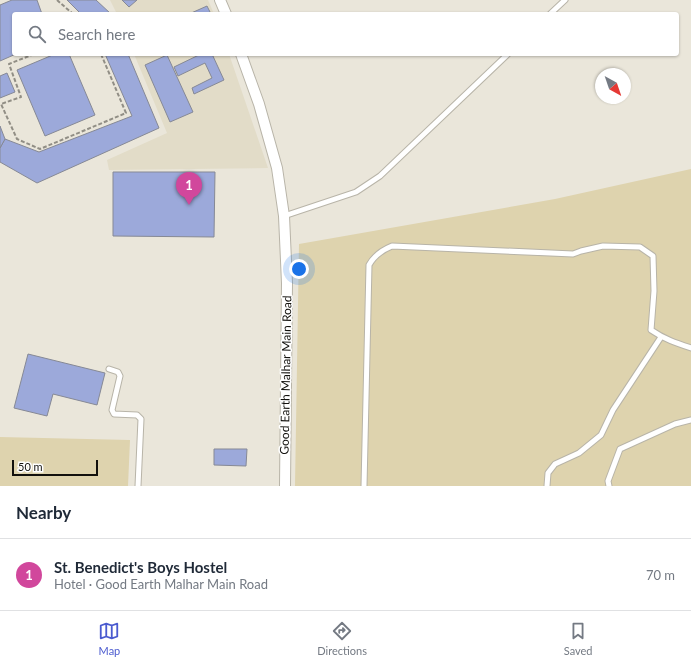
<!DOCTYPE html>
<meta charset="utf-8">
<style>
body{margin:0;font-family:Lato,sans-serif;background:#f6f6f7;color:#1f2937}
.compass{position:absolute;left:595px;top:68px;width:36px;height:36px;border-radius:50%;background:#fff;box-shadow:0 1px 3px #0004;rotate:140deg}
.scale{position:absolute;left:12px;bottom:10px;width:86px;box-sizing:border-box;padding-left:4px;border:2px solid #12110d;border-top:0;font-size:11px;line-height:14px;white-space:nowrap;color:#12110d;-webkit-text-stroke:3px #fff;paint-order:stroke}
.you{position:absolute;left:299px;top:269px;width:14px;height:14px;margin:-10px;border:3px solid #fff;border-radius:50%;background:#1a73e8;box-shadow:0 0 0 6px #1a73e833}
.badge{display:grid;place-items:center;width:26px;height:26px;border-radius:50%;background:#4a5acf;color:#fff;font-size:13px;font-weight:700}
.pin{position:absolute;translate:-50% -33px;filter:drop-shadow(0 1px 2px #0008)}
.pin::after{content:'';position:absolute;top:21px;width:14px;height:12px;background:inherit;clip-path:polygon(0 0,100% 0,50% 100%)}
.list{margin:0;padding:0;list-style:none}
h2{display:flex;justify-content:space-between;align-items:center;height:52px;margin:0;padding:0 16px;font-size:17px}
h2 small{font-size:13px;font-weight:400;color:#747a83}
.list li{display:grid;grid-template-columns:26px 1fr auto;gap:12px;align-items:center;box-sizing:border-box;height:72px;padding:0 16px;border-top:1px solid #e0e1e3}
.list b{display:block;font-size:15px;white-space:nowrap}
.list p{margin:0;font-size:13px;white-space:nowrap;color:#747a83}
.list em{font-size:13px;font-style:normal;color:#747a83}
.icon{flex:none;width:22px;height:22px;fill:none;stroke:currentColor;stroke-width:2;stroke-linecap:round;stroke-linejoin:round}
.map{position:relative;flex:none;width:691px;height:486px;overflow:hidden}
.search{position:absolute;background:#fff;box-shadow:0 1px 3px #0004;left:12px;right:12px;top:12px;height:44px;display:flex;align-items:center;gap:10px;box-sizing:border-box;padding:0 14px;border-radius:4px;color:#747a83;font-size:15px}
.sheet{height:124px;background:#fff}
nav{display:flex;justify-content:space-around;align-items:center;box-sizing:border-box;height:56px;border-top:1px solid #e0e1e3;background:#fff;font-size:11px;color:#747a83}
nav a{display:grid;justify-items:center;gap:2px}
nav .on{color:#4a5acf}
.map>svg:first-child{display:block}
.built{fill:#e2dcc8}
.green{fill:#ded3ae}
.building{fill:#9ca9da;stroke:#868995}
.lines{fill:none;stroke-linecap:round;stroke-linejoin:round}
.lane-casing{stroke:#b8b4a8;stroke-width:7}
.street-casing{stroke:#b8b4a8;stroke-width:12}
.path{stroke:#918e85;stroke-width:2;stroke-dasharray:4 2;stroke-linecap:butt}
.lane{stroke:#fff;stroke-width:5}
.street{stroke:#fff;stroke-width:10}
.labels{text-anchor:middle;stroke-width:3;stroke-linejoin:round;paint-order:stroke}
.street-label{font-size:12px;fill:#12110d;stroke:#fff}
</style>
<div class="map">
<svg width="691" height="486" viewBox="0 0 691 486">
<rect width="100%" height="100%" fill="#eae6da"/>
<!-- built -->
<g class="built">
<path d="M110,0h98l6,14h-97z"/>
<path d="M134,54h95l39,114 -159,2 -2,-10 60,-27z"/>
</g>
<!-- green -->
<g class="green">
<path d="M691,169v317h-396l4,-242 256,-45z"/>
<path d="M0,437l130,3 -2,46h-128z"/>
</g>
<!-- building -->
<g class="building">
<path d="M12,0h25l5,14h-28v40h2l-16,7v-56z"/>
<path d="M67,0h29l15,14h-30z"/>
<path d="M122,0h15l-8,7z"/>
<path d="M207,6l4,8h-22z"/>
<path d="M55,54h14l26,61 -50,21 -28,-66z"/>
<path d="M105,54h23l31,74 -122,55 -37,-21v-14l5,-9 34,13 93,-36z"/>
<path d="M201,54h11l12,26 -30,14 -2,-6 20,-10 -7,-15 -27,13 -4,-9z"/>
<path d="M167,55l26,57 -23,10 -25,-57z"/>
<path d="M7,73l8,19 -15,6v-22z"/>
<path d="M0,126l5,13 -5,9z"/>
<path d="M113,172h102l-1,65 -101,-1z"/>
<path d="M28,354l77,19 -8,32 -44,-11 -6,22 -33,-8z"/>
<path d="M214,449h33l-1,17 -32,-1z"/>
</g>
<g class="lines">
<defs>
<g id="lane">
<path d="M550,14l15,-14"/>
<path d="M284,216l72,-24 24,-16 128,-122"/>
<path d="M109,369l9,3 2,4 -8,34 2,4 23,1 4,4 -3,67"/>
<path d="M364,486l5,-221c5,-9 13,-15 23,-19l181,8 8,-3 22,-5 37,1 13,9 1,35 -3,39c13,9 25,13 40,18"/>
<path d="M547,486l1,-13 7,-9 24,-11 22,-18 12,-25 48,-73"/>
<path d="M609,486l-1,-5 12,-32 55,-25 16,-4"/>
</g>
<g id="street">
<path d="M220,0l6,14"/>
<path d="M241,54l18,50 18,64 7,48 3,67 -2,203"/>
</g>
</defs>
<!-- lane casing -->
<use href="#lane" class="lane-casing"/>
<!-- street casing -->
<use href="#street" class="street-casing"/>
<!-- path -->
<g class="path">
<path d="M57,0l16,14"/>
<path d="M34,54l-25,10 12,33 -20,7 16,35 23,10 86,-36 -25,-59"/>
</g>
<!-- lane -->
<use href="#lane" class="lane"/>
<!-- street -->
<use href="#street" class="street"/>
</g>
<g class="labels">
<!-- street labels -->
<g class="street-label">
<text transform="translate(286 375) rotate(-89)" y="4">Good Earth Malhar Main Road</text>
</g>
</g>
</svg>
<svg class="compass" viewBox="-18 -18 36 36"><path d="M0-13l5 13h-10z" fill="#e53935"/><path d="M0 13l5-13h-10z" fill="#747a83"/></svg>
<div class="scale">50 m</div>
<div class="you"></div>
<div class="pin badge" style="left:189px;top:205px;background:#d1479c">1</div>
<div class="search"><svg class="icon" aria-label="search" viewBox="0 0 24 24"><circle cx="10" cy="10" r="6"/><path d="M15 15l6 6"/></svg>Search here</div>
</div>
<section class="sheet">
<h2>Nearby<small></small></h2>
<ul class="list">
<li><span class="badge" style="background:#d1479c">1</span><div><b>St. Benedict's Boys Hostel</b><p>Hotel · Good Earth Malhar Main Road</p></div><em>70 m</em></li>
</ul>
</section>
<nav>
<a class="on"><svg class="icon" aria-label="map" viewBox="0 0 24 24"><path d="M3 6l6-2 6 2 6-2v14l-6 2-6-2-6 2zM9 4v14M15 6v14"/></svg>Map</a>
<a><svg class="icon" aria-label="directions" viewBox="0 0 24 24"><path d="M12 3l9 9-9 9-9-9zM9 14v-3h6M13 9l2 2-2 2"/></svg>Directions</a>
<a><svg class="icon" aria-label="saved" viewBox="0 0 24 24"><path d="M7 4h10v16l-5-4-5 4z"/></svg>Saved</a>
</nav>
